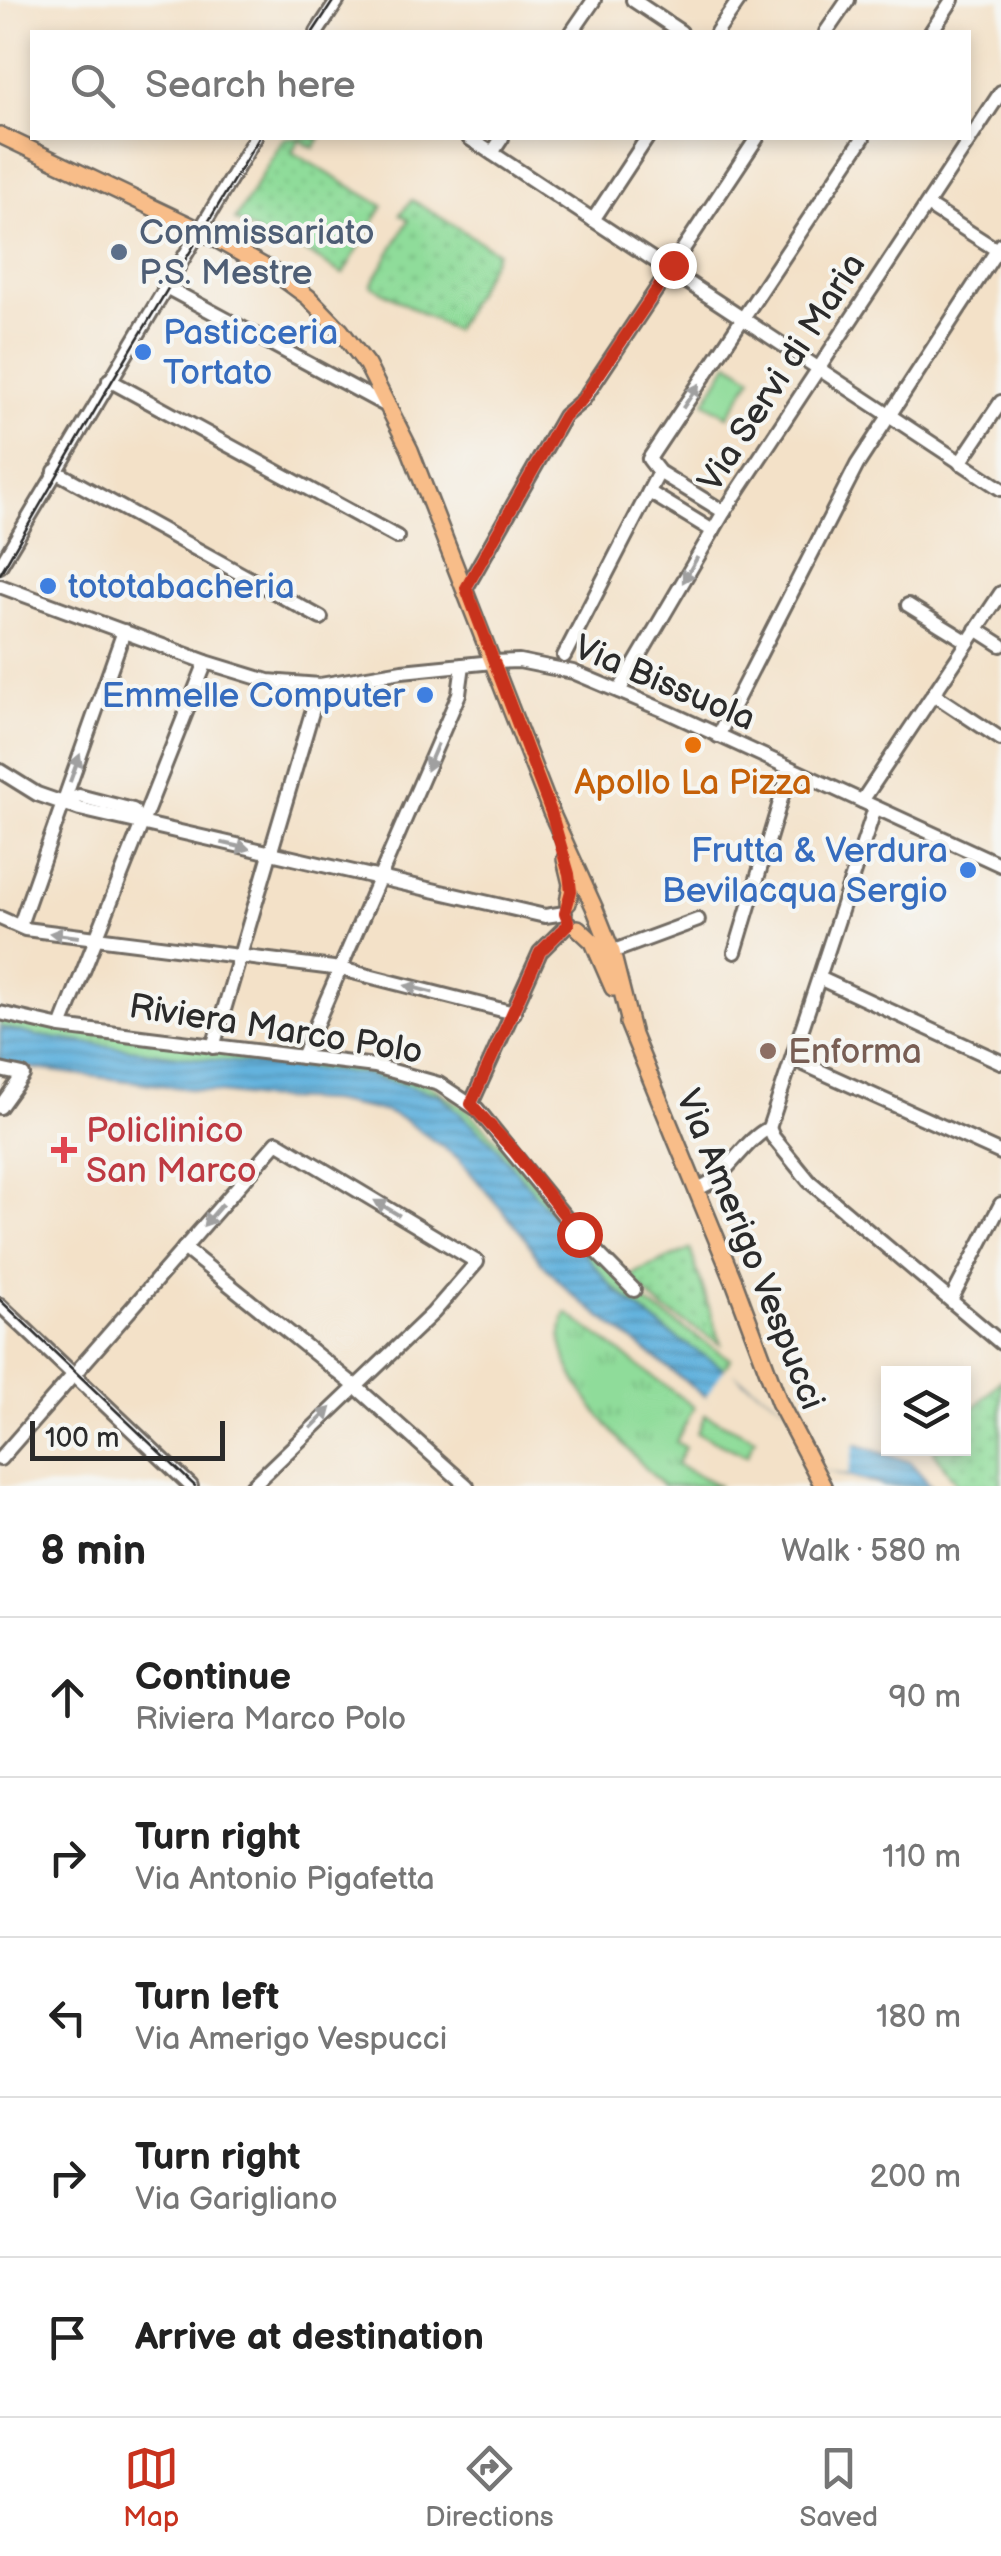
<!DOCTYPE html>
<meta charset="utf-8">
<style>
body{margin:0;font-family:"Balsamiq Sans",sans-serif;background:#f6f6f6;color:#222}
.controls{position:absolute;right:30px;bottom:30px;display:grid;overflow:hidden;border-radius:0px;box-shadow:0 5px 15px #0003}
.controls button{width:90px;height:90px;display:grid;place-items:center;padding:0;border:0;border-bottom:2px solid #e0e0e0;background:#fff;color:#222;font:50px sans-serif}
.scale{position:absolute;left:30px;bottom:25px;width:195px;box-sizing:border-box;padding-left:10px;border:5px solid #2b2b2b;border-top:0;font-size:28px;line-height:35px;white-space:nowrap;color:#2b2b2b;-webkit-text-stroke:8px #f6f6f2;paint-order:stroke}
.stop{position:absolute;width:30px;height:30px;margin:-22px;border:8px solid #c8321e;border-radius:50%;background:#fff}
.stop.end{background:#c8321e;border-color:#fff;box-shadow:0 2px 10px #0008}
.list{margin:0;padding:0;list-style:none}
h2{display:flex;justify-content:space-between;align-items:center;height:130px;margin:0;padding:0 40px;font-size:42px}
h2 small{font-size:32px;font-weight:400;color:#767676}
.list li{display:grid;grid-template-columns:65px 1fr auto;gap:30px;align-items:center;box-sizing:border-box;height:160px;padding:0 40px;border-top:2px solid #e0e0e0}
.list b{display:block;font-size:38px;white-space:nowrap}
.list p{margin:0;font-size:32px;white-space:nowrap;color:#767676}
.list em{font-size:32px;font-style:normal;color:#767676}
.icon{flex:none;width:55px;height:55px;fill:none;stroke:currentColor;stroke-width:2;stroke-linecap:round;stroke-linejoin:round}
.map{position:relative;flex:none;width:1001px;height:1486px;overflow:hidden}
.search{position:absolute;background:#fff;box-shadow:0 5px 15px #0003;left:30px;right:30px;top:30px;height:110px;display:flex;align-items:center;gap:25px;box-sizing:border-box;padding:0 35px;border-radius:0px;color:#767676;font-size:38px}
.sheet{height:930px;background:#fff}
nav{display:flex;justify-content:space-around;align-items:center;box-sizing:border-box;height:140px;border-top:2px solid #e0e0e0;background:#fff;font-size:28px;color:#767676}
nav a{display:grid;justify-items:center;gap:5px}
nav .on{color:#c8321e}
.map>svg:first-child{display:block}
.grass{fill:url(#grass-tufts);stroke:#5d8462;stroke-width:2.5}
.park{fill:url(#park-dots);stroke:#5d8462;stroke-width:2.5}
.pitch{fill:#8fdc9a;stroke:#5d8462;stroke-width:2.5}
.water{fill:url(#water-rules);stroke:#486f84;stroke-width:2.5}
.pier{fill:#f3e1c8}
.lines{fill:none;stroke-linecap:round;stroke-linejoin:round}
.minor-casing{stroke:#716b62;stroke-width:18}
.major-casing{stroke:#716b62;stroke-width:20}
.minor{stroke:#fff;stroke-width:12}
.major{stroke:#f8bd89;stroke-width:15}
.tram{stroke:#2b2b2b;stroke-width:2.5}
.oneway{fill:#a0a0a0}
.route{stroke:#c8321e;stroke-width:12}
.service-dot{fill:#5c6f8a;stroke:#f6f6f2;stroke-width:4}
.shop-dot{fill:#3f7fe0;stroke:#f6f6f2;stroke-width:4}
.food-dot{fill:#e8710a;stroke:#f6f6f2;stroke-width:4}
.education-dot{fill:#8d6e63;stroke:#f6f6f2;stroke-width:4}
.health-dot{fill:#e0444e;stroke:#f6f6f2;stroke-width:4}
.labels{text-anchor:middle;stroke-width:8;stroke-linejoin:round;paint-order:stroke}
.service-label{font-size:35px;fill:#4e5e75;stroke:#f6f6f2;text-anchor:start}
.shop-label{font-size:35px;fill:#366cbe;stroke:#f6f6f2;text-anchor:start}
.street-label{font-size:35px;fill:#2b2b2b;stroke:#f6f6f2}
.food-label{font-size:35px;fill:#c56008;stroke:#f6f6f2}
.education-label{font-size:35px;fill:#785e54;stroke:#f6f6f2;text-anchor:start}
.health-label{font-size:35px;fill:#be3a42;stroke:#f6f6f2;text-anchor:start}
</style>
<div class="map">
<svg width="1001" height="1486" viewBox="0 0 1001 1486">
<defs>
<pattern id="grass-tufts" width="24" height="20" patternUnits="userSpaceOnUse" patternTransform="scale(2.5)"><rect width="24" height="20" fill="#8fdc9a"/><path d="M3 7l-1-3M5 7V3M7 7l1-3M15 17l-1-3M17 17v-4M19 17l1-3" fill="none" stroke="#7cbd85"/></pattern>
<pattern id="park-dots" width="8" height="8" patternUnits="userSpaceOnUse" patternTransform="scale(2.5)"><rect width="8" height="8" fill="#8fdc9a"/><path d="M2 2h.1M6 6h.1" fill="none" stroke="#7cbd85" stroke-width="1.8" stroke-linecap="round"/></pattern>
<pattern id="water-rules" width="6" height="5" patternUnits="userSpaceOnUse" patternTransform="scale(2.5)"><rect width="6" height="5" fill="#64b3de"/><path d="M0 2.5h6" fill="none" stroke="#5392b4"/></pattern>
</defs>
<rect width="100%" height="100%" fill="#f6f6f2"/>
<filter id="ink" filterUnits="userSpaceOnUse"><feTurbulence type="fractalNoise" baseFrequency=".01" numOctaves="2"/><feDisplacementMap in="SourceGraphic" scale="20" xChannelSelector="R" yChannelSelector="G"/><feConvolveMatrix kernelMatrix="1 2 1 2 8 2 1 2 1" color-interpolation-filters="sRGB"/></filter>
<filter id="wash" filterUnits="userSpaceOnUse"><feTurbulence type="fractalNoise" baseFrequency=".0048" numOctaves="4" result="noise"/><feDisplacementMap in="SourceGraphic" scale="40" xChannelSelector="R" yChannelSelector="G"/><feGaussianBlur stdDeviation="2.25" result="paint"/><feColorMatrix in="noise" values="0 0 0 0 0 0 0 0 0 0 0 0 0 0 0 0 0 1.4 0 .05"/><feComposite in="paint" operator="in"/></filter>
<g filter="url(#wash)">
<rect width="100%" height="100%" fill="#f3e1c8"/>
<!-- grass -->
<g class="grass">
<path d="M0,1018l376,52 52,14 40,26 36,37 123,143 103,69 -6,11 -55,-37 -69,-57 -108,-134 -52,-47 -76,-21 -173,-16 -153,-22 -38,-9z"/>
<path d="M567,1313l127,94 -18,35 9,5 -9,18 44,21h-57c-31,-32 -126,-124 -96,-173z"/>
</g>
<!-- park -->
<g class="park">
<path d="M284,138h36l-6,10 -15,-8 -7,12 91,54 -40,68 -54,-32 -4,7 -50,-29z"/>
<path d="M412,200l85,52 -43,79 -83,-46 38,-65 -9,-6z"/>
<path d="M690,1249l31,95 -58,-35 -35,-33z"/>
<path d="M1001,1380v106h-43l-25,-36 31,-2v-29z"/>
</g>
<!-- pitch -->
<g class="pitch">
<path d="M729,362l23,15 -24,39 -23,-14z"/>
<path d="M705,1415l50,23 -8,18 -50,-23z"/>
</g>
<!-- water -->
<path class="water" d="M0,1027l38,9 153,22 173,16 76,21 52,47 122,147 55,44 158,102 83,27 21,24h-46l-59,-16 -120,-73 -133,-102 -33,-34 -16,-25 -66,-78 -52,-37 -19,-9 -56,-11 -71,-3 -223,-29 -37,-8z"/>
<!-- pier -->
<path class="pier" d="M726,1366l16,15 63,38 51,21 -8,35 -22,-4 -51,-24 -70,-49z"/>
</g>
<g filter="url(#ink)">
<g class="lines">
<defs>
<g id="minor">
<path d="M633,0l48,32"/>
<path d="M317,32l21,-32"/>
<path d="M572,32l22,-32"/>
<path d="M717,32l22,-32"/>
<path d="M826,32l22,-32"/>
<path d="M931,32l21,-32"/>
<path d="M469,138l532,351"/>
<path d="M492,153l10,-15"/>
<path d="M927,205l70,45"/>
<path d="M593,220l54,-82"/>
<path d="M164,286l225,121"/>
<path d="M109,380l288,157"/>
<path d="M960,463l41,-61"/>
<path d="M55,471l266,147"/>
<path d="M649,492l64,39"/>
<path d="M724,512l-65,-40 -10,-13 214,-321"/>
<path d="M0,566l255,-428"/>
<path d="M0,586l206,76 62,19 52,4 82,-14 91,-9 26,-1 54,11 95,40 333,153"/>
<path d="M466,588l98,-172 19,-16 174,-262"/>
<path d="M908,605l60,37"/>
<path d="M976,629l25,16"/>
<path d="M564,656l95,-184"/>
<path d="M619,691l105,-179 277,-420"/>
<path d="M933,694l68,45"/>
<path d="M718,736l139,-271 144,-221"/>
<path d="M0,771l37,23 43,15 465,107 20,-3"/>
<path d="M862,801l139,-208"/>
<path d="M61,803l18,-7 54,14 8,14"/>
<path d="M0,918l25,11 316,40 173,44"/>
<path d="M20,925l104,-294"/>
<path d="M735,952l55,-183"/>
<path d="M606,954l92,-34"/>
<path d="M819,978l182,84"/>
<path d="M0,1013l61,14 314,39 64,18 38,25 102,125 55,56"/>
<path d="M61,1027l145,-365"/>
<path d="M213,1047l107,-362"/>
<path d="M302,1057l157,-363 4,-29"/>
<path d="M793,1059l208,94"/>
<path d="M0,1070l23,5 -23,32"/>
<path d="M471,1104l69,-152 29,-29"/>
<path d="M769,1128l4,9 36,44 192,162"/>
<path d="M696,1189c32,-10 44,-46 73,-61l106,-320"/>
<path d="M184,1248l170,137 113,101"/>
<path d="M951,1300l50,-96"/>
<path d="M0,1305l191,181"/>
<path d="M0,1459l277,-317 200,120 -44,51 -181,173"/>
</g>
<g id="major">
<path d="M0,135l200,95 74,42 34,25 33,34 26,34 43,85 141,362 43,95 18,45 20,79"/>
<path d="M565,859l6,25 -3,19"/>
<path d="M578,928l15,14 20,46"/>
<path d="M628,1023l107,261 44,118 44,84"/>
</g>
</defs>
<!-- minor casing -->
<use href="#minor" class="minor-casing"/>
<!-- major casing -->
<use href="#major" class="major-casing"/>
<!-- minor -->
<use href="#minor" class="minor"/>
<!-- major -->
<use href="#major" class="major"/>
<!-- tram -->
<g class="tram">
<path d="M313,32l21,-32"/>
<path d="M0,574l112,-193 147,-243"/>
<path d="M0,1300l195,186"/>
</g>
</g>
<!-- one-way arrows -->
<defs><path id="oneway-solid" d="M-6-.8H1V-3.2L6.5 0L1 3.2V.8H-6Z" transform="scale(2.5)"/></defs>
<g class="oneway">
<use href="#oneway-solid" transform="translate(691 396) rotate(-56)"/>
<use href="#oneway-solid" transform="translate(690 570) rotate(120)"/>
<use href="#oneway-solid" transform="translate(432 757) rotate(113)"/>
<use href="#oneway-solid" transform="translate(75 768) rotate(-70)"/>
<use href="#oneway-solid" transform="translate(236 846) rotate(13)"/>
<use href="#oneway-solid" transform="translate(64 935) rotate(-172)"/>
<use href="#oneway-solid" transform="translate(419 989) rotate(-166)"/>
<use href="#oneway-solid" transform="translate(387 1208) rotate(-149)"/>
<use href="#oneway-solid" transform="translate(213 1215) rotate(131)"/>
<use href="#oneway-solid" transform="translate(321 1418) rotate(-45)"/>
</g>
</g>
<g class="lines" filter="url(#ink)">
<!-- route -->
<path class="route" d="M579,1234l-65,-83 -43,-47 69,-152 29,-29 -4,-10 6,-22 -2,-17 -18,-62 -85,-224 98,-172 18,-16 91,-135"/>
</g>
<!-- markers -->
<circle class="service-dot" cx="119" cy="252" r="10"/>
<g class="shop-dot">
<circle cx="143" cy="352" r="10"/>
<circle cx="48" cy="586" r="10"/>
<circle cx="425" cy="695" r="10"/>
<circle cx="968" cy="870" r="10"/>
</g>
<circle class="food-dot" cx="693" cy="745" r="10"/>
<circle class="education-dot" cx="768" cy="1051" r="10"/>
<path class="health-dot" d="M59 1135h10v10h10v10h-10v10h-10v-10h-10v-10h10z"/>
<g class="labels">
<!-- service labels -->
<g class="service-label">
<text x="139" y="244">Commissariato<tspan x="139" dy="40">P.S. Mestre</tspan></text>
</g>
<!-- shop labels -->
<g class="shop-label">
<text x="163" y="344">Pasticceria<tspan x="163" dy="40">Tortato</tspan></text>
<text x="68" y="598">tototabacheria</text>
<text x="405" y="707" text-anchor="end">Emmelle Computer</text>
<text x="948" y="862" text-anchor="end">Frutta &amp; Verdura<tspan x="948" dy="40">Bevilacqua Sergio</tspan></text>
</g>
<!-- street labels -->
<g class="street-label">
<text transform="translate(781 372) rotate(-57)" y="12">Via Servi di Maria</text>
<text transform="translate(665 682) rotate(23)" y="12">Via Bissuola</text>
<text transform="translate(276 1028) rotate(9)" y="12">Riviera Marco Polo</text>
<text transform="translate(751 1249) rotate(68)" y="12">Via Amerigo Vespucci</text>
</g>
<!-- food labels -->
<g class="food-label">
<text x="693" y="794">Apollo La Pizza</text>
</g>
<!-- education labels -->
<g class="education-label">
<text x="788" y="1063">Enforma</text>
</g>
<!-- health labels -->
<g class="health-label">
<text x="86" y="1142">Policlinico<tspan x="86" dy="40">San Marco</tspan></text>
</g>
</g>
</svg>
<div class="controls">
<button><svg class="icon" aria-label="layers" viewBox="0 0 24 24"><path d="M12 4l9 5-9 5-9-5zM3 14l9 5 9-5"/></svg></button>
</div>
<div class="scale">100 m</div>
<div class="stop" style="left:579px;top:1234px"></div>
<div class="stop end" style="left:673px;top:265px"></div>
<div class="search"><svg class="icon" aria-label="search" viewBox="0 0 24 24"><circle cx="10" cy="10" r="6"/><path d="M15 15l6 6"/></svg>Search here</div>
</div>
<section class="sheet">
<h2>8 min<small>Walk · 580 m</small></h2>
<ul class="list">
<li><svg class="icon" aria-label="ahead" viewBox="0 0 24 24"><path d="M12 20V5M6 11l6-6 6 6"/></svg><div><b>Continue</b><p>Riviera Marco Polo</p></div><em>90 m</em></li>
<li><svg class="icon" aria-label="right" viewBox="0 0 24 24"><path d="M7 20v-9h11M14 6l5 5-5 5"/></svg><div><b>Turn right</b><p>Via Antonio Pigafetta</p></div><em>110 m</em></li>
<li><svg class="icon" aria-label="left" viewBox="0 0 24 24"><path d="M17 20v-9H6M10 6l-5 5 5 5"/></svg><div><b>Turn left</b><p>Via Amerigo Vespucci</p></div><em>180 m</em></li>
<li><svg class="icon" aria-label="right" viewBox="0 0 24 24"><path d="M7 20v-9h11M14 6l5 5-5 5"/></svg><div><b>Turn right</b><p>Via Garigliano</p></div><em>200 m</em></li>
<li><svg class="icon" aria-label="arrive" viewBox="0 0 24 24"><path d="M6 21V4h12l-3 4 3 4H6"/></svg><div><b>Arrive at destination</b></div></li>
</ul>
</section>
<nav>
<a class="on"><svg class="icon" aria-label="map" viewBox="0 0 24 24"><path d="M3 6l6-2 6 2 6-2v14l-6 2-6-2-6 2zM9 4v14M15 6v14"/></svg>Map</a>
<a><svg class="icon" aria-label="directions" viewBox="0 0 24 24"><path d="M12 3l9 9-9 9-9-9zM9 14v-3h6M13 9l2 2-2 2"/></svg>Directions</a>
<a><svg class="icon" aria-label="saved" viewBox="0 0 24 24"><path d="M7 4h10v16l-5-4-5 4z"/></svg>Saved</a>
</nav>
